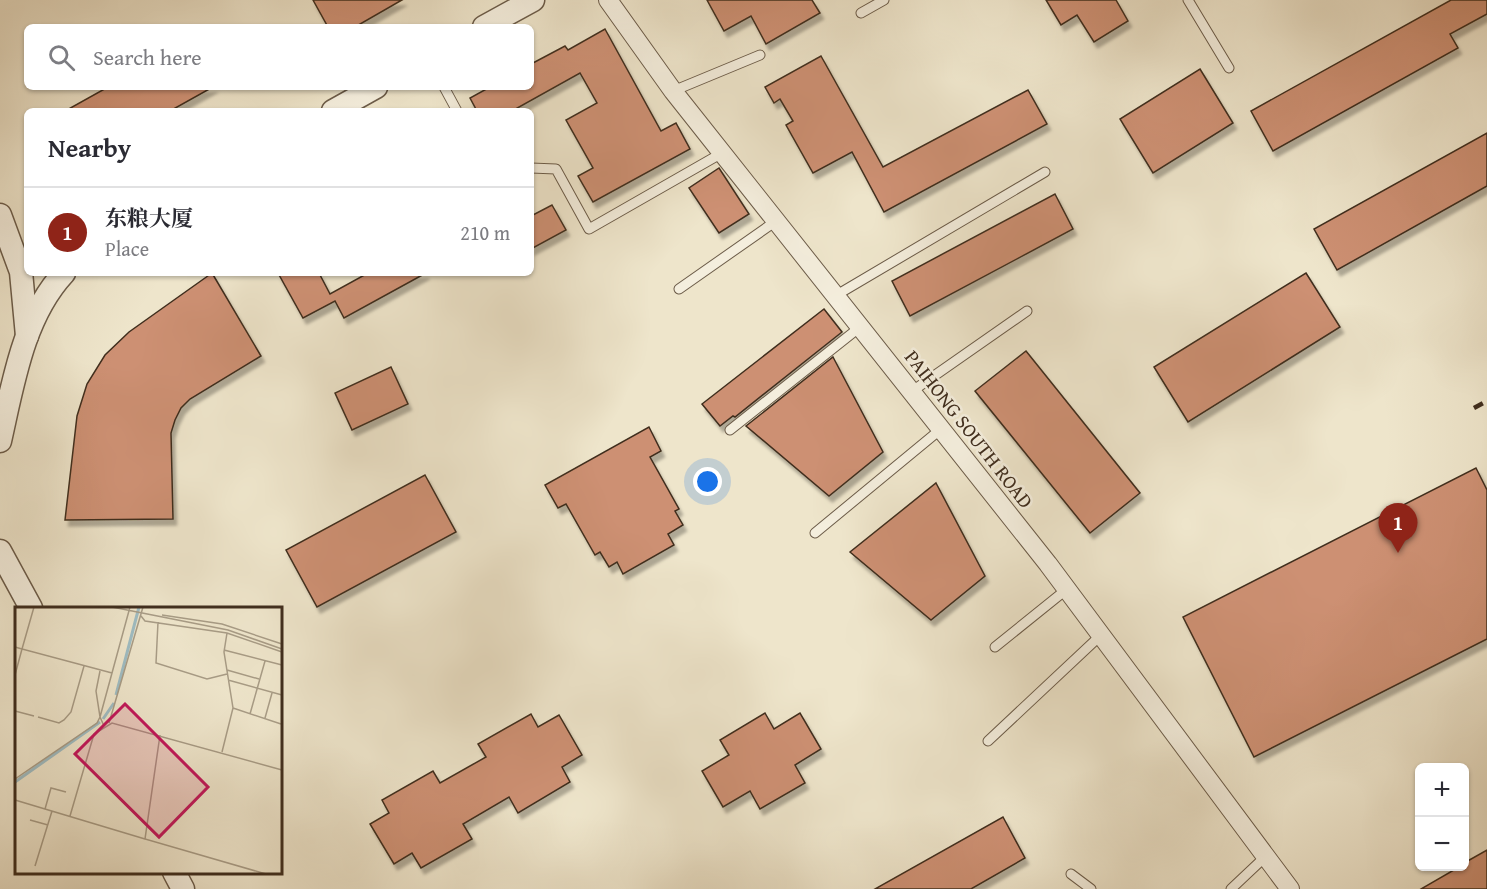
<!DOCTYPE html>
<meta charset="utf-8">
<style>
body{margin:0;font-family:"Gentium Book Plus","Noto Serif SC",serif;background:#f7f7f7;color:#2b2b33}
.controls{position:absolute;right:18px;bottom:18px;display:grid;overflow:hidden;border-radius:9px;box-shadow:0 2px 4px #0004}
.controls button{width:54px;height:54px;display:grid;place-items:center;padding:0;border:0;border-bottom:2px solid #e1e1e2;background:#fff;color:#2b2b33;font:30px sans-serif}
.you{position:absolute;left:708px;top:482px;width:21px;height:21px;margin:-15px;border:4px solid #fff;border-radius:50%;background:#1a73e8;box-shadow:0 0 0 9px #1a73e833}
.badge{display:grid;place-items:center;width:39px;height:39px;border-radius:50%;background:#8f2418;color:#fff;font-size:20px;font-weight:700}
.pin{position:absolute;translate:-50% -50px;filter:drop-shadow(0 2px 3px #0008)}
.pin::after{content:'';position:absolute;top:32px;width:21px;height:18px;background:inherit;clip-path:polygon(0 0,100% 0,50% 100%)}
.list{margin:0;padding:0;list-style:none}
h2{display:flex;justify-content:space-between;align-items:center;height:78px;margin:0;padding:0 24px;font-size:26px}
h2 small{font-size:20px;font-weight:400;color:#7c7c81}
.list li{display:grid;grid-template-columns:39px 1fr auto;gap:18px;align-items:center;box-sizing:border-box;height:90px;padding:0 24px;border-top:2px solid #e1e1e2}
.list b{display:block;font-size:22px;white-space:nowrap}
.list p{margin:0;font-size:20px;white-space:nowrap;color:#7c7c81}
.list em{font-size:20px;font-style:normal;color:#7c7c81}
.icon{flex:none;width:33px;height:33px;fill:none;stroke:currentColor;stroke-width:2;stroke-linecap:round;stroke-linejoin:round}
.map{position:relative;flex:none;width:1487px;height:889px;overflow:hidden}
.search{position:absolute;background:#fff;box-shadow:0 2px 4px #0004;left:24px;top:24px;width:510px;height:66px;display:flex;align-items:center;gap:15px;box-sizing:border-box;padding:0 21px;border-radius:9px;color:#7c7c81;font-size:22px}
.panel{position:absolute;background:#fff;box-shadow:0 2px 4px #0004;left:24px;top:108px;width:510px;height:168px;border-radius:9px}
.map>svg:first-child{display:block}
.building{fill:#cd9073;stroke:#402e1e;stroke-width:1.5;filter:url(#shadow)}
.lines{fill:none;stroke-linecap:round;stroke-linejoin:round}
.service-casing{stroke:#6c5c49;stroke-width:11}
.minor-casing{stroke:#6c5c49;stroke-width:20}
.tertiary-casing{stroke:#6c5c49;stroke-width:25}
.service{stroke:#f4eedd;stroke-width:9}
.minor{stroke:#f4eedd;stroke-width:18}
.tertiary{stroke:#f4eedd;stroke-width:22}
.rail{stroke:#402e1e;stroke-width:4.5;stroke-dasharray:10 10;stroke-linecap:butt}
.labels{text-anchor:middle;stroke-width:5;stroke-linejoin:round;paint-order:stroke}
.street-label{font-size:20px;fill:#402e1e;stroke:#f4eedd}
.inset-river{fill:none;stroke:#9fbcc2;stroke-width:3}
.inset-road{fill:none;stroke:#a89c86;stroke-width:1.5}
.view{fill:#c2185b;fill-opacity:0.15;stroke:#c2185b;stroke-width:3}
.inset-edge{fill:none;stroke:#402e1e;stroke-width:3}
</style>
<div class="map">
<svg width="1487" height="889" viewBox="0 0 1487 889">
<defs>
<filter id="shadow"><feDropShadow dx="3.5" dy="6" stdDeviation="1.5" flood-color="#0004"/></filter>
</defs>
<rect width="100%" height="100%" fill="#eee5cb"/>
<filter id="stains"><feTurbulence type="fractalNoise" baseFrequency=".00333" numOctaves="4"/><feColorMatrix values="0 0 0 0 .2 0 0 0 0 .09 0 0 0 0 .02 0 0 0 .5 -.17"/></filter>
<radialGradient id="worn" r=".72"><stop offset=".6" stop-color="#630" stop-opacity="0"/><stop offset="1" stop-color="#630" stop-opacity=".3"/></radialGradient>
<!-- building -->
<g class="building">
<path d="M313,0h89l-47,27h-27z"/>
<path d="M707,0h105l8,13 -54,31 -15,-28 -27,15z"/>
<path d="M1046,0h70l12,21 -34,21 -17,-27 -16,10z"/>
<path d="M1451,0h36v14l-37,20 8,14 -185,103 -22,-40z"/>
<path d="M605,29l56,102 15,-8 14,26 -97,53 -15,-26 15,-8 -27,-48 31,-17 -17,-30 -68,38h-35l-7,-13 20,-11h41v-23l34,-18 3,4z"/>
<path d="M821,56l62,111 145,-77 19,34 -163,88 -32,-60 -39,21 -27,-48 7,-4 -13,-22 -6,4 -9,-16z"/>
<path d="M1200,69l33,54 -80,50 -33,-54z"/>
<path d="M108,87h105l-43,24h-105z"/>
<path d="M1487,133v53l-150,84 -23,-41z"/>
<path d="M719,168l30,46 -30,19 -30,-45z"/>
<path d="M1055,194l18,35 -163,87 -18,-35z"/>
<path d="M552,205l14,25 -35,19v-33z"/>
<path d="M212,273l49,83 -71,43 -9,9 -6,12 -4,13 2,86 -108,1 12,-104 10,-32 18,-29 24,-23z"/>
<path d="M278,273h41l11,21 38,-21h58l-82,45 -9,-17 -32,17z"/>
<path d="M1306,273l34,54 -152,95 -34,-55z"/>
<path d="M824,309l18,23 -107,85 -2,-1 -13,10 -18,-22z"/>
<path d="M1026,351l114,142 -50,40 -115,-142z"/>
<path d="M833,357l50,95 -54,44 -83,-70z"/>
<path d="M391,367l17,37 -56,26 -17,-37z"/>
<path d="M649,427l12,24 -11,6 29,52 -4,2 8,14 -15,9 6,11 -51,29 -6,-12 -8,5 -9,-15 -5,3 -29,-51 -8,4 -13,-23z"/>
<path d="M1476,468l11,22v149l-233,118 -71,-140z"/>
<path d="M425,475l31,57 -139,75 -31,-57z"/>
<path d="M936,483l49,93 -54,44 -81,-68z"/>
<path d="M765,713l9,16 26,-16 21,36 -26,16 10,18 -45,26 -10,-18 -27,16 -21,-36 27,-16 -9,-15z"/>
<path d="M531,714l7,13 21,-12 23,40 -20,12 8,15 -52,31 -9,-16 -46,27 9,15 -51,29 -9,-15 -18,11 -24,-40 19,-11 -7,-13 51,-29 7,12 46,-26 -8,-13z"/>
<path d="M1003,817l22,41 -54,31h-96z"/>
<path d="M1487,850v39h-66l38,-22h5v-4z"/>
</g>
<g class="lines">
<defs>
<g id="service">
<path d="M1188,0l41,68"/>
<path d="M861,13l23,-13"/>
<path d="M444,87l13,24"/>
<path d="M673,91l87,-36"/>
<path d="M531,168l25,1 33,60 133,-76"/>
<path d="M679,289l97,-68"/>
<path d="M835,296l210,-124"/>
<path d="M911,392l116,-81"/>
<path d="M730,430l130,-103"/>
<path d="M815,533l126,-104"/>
<path d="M995,647l72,-58"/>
<path d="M988,741l113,-106"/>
<path d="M1071,874l20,15"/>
<path d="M1231,889l35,-33"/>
</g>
<path id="minor" d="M608,0l65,91 375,473 242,325"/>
<g id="tertiary">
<path d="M484,27l49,-27"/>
<path d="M333,111l43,-24"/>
<path d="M0,215l21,57 6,64"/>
<path d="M0,441c13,-57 23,-124 64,-168"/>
<path d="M0,551l31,57"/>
<path d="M174,872l9,17"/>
</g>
</defs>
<!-- service casing -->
<use href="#service" class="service-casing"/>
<!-- minor casing -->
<use href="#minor" class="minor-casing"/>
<!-- tertiary casing -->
<use href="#tertiary" class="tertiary-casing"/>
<!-- service -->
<use href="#service" class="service"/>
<!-- minor -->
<use href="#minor" class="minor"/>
<!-- tertiary -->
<use href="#tertiary" class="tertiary"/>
<!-- rail -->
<path class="rail" d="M1474,408l13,-7"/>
</g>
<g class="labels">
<!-- street labels -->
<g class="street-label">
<text transform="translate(969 429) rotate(52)" y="7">PAIHONG SOUTH ROAD</text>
</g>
</g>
<!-- overview -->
<g transform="translate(15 607)">
<rect width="267" height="267" fill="#eee5cb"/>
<path class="inset-river" d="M101,88l23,-88M88,112l11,-16M0,175l85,-60"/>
<path class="inset-road" d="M19,0l-12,42 90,24M97,0l116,23 54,19M147,8l60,9 60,20M126,9l4,5 82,12 55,19M143,15l-2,41 51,16 20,-5M0,40l7,2 -7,26M209,43l58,15M212,63l32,9M213,73l54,15M218,101l48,16M0,104l19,5M235,107l15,-53M23,110l21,6 5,-3 7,-8 13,-46M250,111l7,-25M94,116l34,-116M89,119l-4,-9 30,-110M145,128l-15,104 121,35M207,145l11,-44 -9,-56 3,-19M0,172l82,-56 3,-6 -4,-26 4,-20M0,193l130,39M30,202l6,-21 15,4M55,209l24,-82 18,-11 170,47M15,213l18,5M20,259l17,-55"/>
<path class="view" d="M110,97l83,83 -49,50 -84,-83z"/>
<rect width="267" height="267" class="inset-edge"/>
</g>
<rect width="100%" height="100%" filter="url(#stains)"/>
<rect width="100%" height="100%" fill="url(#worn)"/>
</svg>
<div class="controls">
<button>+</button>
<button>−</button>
</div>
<div class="you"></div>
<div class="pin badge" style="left:1398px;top:553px">1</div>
<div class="search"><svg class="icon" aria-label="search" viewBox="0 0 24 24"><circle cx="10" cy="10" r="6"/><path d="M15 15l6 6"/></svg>Search here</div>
<section class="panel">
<h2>Nearby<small></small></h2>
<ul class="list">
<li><span class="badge">1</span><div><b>东粮大厦</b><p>Place</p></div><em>210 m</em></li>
</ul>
</section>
</div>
